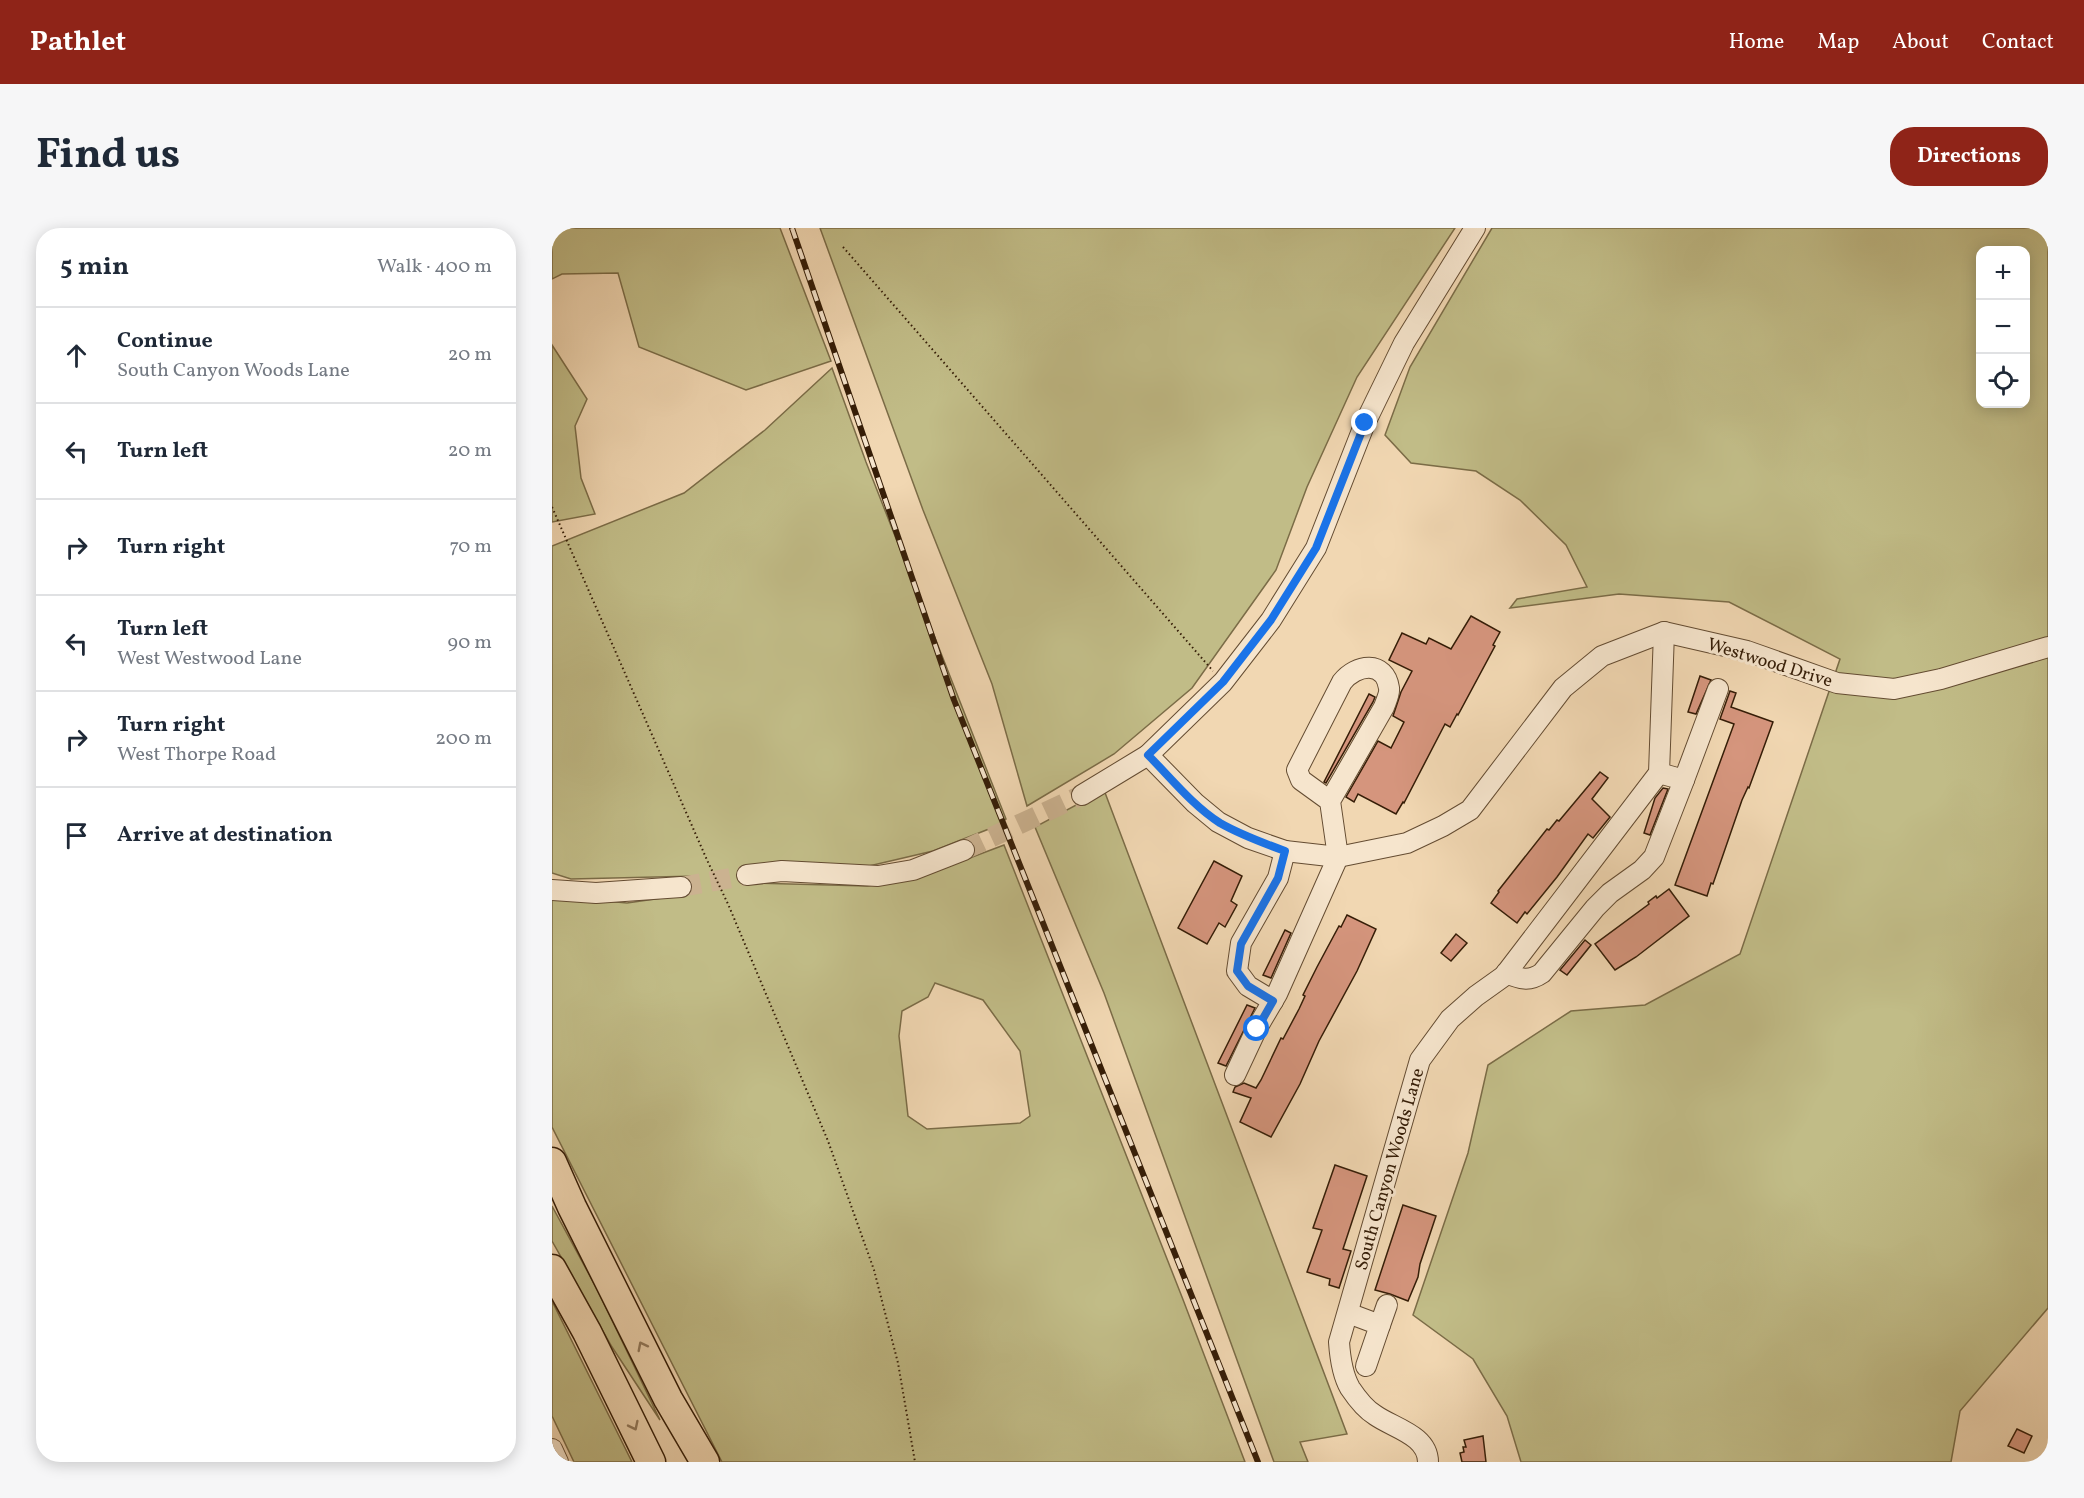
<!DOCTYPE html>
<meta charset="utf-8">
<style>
body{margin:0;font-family:Vollkorn,serif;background:#f6f6f7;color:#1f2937}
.controls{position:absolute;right:18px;top:18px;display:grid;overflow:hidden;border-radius:12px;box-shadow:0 3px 15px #0003}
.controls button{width:54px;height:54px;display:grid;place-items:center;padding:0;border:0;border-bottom:2px solid #e0e1e3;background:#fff;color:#1f2937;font:30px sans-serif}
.stop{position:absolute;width:18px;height:18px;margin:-14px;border:4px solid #1a73e8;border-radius:50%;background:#fff}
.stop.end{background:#1a73e8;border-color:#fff;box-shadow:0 2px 6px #0008}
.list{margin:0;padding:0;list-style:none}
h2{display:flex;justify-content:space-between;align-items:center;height:78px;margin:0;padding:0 24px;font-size:26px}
h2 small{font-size:20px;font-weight:400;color:#747a83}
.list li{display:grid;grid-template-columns:39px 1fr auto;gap:18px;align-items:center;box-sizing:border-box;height:96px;padding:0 24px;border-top:2px solid #e0e1e3}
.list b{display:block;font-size:22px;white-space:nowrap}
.list p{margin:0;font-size:20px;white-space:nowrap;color:#747a83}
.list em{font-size:20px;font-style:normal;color:#747a83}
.icon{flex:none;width:33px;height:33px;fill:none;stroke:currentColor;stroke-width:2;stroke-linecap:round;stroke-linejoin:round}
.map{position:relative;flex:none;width:1496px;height:1234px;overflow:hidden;border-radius:24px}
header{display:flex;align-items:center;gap:36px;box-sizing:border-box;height:84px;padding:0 30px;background:#8f2418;color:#fff}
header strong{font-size:28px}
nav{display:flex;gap:33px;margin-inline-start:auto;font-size:21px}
.intro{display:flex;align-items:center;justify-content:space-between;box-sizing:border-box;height:144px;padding:0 36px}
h1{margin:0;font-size:42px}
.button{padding:15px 27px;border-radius:24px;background:#8f2418;color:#fff;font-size:21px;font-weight:700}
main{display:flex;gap:36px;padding:0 36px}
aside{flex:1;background:#fff;border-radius:24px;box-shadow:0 3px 15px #0003}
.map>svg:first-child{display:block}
.green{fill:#c1bc87;stroke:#7b6c47;stroke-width:1.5;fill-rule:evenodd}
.building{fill:#d5957d;stroke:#351d07;stroke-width:1.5}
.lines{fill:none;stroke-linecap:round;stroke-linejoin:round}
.minor-tunnel{stroke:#cbb290;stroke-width:20;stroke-dasharray:20 10;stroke-linecap:butt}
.minor-casing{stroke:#644c32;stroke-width:22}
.highway-casing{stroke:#351d07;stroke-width:31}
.path{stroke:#351d07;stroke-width:2;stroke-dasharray:1.5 3;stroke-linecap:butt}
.minor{stroke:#f6e5cd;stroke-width:20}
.highway{stroke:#f1d7b2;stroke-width:28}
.rail-casing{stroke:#351d07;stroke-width:6}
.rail{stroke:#f6e5cd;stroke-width:4;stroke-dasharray:11;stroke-linecap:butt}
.oneway{stroke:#937a5c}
.route{stroke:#1a73e8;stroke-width:8}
.labels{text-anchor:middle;stroke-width:6;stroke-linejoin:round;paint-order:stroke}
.street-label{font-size:18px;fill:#351d07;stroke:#f6e5cd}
</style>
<header>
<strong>Pathlet</strong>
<nav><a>Home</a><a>Map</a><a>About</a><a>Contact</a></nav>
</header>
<div class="intro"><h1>Find us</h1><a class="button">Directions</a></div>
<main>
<aside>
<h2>5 min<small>Walk · 400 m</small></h2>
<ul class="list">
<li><svg class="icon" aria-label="ahead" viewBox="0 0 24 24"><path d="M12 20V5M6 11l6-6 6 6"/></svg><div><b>Continue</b><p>South Canyon Woods Lane</p></div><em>20 m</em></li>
<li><svg class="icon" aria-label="left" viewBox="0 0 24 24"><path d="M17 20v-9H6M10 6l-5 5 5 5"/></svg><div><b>Turn left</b></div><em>20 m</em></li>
<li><svg class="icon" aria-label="right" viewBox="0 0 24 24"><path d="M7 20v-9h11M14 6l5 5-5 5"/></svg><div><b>Turn right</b></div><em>70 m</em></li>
<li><svg class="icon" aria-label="left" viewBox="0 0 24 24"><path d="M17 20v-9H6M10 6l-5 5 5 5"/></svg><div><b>Turn left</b><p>West Westwood Lane</p></div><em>90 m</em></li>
<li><svg class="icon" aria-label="right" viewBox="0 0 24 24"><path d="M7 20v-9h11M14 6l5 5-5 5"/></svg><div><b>Turn right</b><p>West Thorpe Road</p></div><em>200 m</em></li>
<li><svg class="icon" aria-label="arrive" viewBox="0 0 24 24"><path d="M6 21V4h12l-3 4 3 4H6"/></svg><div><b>Arrive at destination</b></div></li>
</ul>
</aside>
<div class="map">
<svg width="1496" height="1234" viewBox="0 0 1496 1234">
<rect width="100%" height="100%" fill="#f1d7b2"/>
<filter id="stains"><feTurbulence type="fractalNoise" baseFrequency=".00333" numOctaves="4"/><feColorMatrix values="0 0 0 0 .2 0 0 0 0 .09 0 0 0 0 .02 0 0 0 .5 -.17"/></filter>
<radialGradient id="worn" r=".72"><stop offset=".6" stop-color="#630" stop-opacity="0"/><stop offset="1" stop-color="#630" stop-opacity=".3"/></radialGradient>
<!-- green -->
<g class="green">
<path d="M0,0h228l51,133 -85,29 -107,-43 -21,-74 -56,1 -10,5z"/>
<path d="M268,0h635l-98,149 -50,110 -31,83 -84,118 -78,66 -87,52 -35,-122 -69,-174z"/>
<path d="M940,0h556v1080l-88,103 -9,51h-430l-14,-46 -34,-57 -60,-44 55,-162 20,-88 83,-54 74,-6 95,-51 100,-295 -111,-57 -110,-8 -109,14 7,-9 70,-12 -21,-42 -46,-45 -44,-29 -65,-8 -26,-28 25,-68zM1428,22h46v154h-46z"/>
<path d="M0,117l35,54 -12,27 6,52 14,36 -43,8z"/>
<path d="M280,140l34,94 140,357 -7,6 -66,26 -64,15 -95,-4 -30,6 6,15 117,3 50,-8 87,-33 178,452 63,165h-523l-170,-335v-231l75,7 63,-9 7,-18 -126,3 -19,-6v-327l132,-53 81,-63zM383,755l48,17 37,51 10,65 -10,7 -93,6 -19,-13 -9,-80 3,-25 26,-14z"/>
<path d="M552,562l243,644 -47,8 8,20h-34l-170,-469 -69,-166z"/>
<path d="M0,978l45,83 63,131 -48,-73 -60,-106z"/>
<path d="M0,1073l80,161h-58l-22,-46z"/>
</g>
<!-- building -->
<g class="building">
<path d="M919,388l29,16 -7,13 2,1 -37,69 -1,-1 -7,13 -5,-3 -41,79 -1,-1 -7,12 -38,-20 -4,8 -8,-5 32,-56 13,7 13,-26 -11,-6 8,-24 11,-21 -23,-11 13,-27 24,11 3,-6 22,11z"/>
<path d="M1148,448l11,4 -15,34 -8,-2z"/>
<path d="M1178,463l6,2 -5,14 42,15 -24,66 -1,-1 -6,13 -29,84 -2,-1 -4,13 -32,-11 59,-161 -14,-5z"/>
<path d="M817,466l6,3 -2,5 -47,81 -2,-1z"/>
<path d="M1048,544l8,6 -16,21 18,18 -17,21 -5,-4 -31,43 -30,37 -2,-2 -8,11 -26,-20 8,-11 -1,-1 49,-62 2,1 8,-10 2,1z"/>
<path d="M1111,560l5,1 -18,46 -6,-2 11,-35z"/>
<path d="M662,633l28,15 -11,25 6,4 -12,22 -6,-4 -12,21 -29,-16z"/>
<path d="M1117,661l20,27 -53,41 -21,13 -20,-26 54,-40 -1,-2 8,-6 1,2z"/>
<path d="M795,687l29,14 -19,42 -38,70 -19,43 -29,53 -31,-15 11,-24 -18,-6 2,-5 9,-4 12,5 5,-8 20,-42 2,1 16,-30 6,-13 -2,-1 14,-28 22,-41 2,1z"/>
<path d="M733,702l6,3 -20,45 -8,-3z"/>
<path d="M904,706l11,9 -16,18 -10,-8z"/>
<path d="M1033,712l6,5 -24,30 -7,-5z"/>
<path d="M695,777l8,3 -29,58 -8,-3z"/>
<path d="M783,937l32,11 -24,73 8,2 -12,37 -10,-3 1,-6 -23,-7 15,-42 -9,-2z"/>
<path d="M851,977l33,11 -16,48 -2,13 -10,24 -18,-7 -15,-4z"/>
<path d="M1465,1201l15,7 -8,17 -16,-7z"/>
<path d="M931,1208l3,26h-24l-2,-9 4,-1 -1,-5h3l-2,-7z"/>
</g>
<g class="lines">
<!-- minor-tunnel -->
<g class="minor-tunnel">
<path d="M412,622l118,-55"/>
<path d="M129,659l66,-12"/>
</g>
<defs>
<g id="minor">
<path d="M596,527l47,48 23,19 30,16 37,13 53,6 69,-14 36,-17 27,-16 93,-122 39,-32 62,-24 83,19 90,32 57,6 47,-10 107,-32"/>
<path d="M1132,552l34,-91"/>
<path d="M530,567l66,-40 75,-73 48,-62 45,-72 49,-125 39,-80 71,-115"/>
<path d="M195,647l35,-4 96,5 35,-6 51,-20"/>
<path d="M0,662l44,3 85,-6"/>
<path d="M954,745c14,6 23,9 36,0l53,-65 15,-15 32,-23 12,-13 30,-77 -25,-7"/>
<path d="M721,773l-25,-15 -11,-15 4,-28 37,-65 7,-27"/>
<path d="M683,847l22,-47 20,-34 61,-137 -8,-56 54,-94c2,-6 6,-13 5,-19 -4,-28 -33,-24 -47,-6l-45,88 4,10 29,21"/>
<path d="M796,1085l32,12 -14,41"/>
<path d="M828,1097l7,-20"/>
<path d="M0,1221l6,13"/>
<path d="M876,1234c0,-27 -35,-34 -53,-47 -10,-6 -19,-18 -25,-27 -8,-14 -10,-31 -11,-46l81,-282 30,-41 26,-23 28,-20 155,-203 5,-141"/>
</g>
<g id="highway">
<path d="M0,934l20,45 96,192 37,63"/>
<path d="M0,1041l35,63 64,130"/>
</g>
</defs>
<!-- minor casing -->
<use href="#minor" class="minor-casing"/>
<!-- highway casing -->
<use href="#highway" class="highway-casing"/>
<!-- path -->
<g class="path">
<path d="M291,19l370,424"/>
<path d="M0,279l155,353 21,44 100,237 46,129 24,93 17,99"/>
</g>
<!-- minor -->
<use href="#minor" class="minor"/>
<!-- highway -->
<use href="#highway" class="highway"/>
<defs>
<path id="rail" d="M240,0l162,472 304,762"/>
</defs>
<!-- rail casing -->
<use href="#rail" class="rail-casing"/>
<!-- rail -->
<use href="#rail" class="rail"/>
</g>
<!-- one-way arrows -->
<defs><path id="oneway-chevron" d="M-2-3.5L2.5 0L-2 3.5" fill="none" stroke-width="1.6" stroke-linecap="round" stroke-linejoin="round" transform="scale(1.5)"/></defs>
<g class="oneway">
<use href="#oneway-chevron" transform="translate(90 1118) rotate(-117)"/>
<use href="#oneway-chevron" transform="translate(82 1198) rotate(64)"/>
</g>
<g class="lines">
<!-- route -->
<path class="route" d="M705,801l16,-28 -25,-15 -11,-15 4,-27 37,-66 7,-27c-22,-8 -44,-16 -65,-28 -27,-17 -50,-46 -72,-68l75,-73 48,-62 45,-72 49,-125"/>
</g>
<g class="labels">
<!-- street labels -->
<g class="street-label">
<text transform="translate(1218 434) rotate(17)" y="6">Westwood Drive</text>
<text transform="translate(837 941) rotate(-74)" y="6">South Canyon Woods Lane</text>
</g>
</g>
<rect width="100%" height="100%" filter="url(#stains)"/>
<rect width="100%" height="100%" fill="url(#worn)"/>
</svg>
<div class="controls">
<button>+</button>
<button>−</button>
<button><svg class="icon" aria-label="locate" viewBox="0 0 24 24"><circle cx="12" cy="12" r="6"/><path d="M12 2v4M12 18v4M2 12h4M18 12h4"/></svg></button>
</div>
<div class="stop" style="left:705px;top:801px"></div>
<div class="stop end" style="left:813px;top:195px"></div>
</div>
</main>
